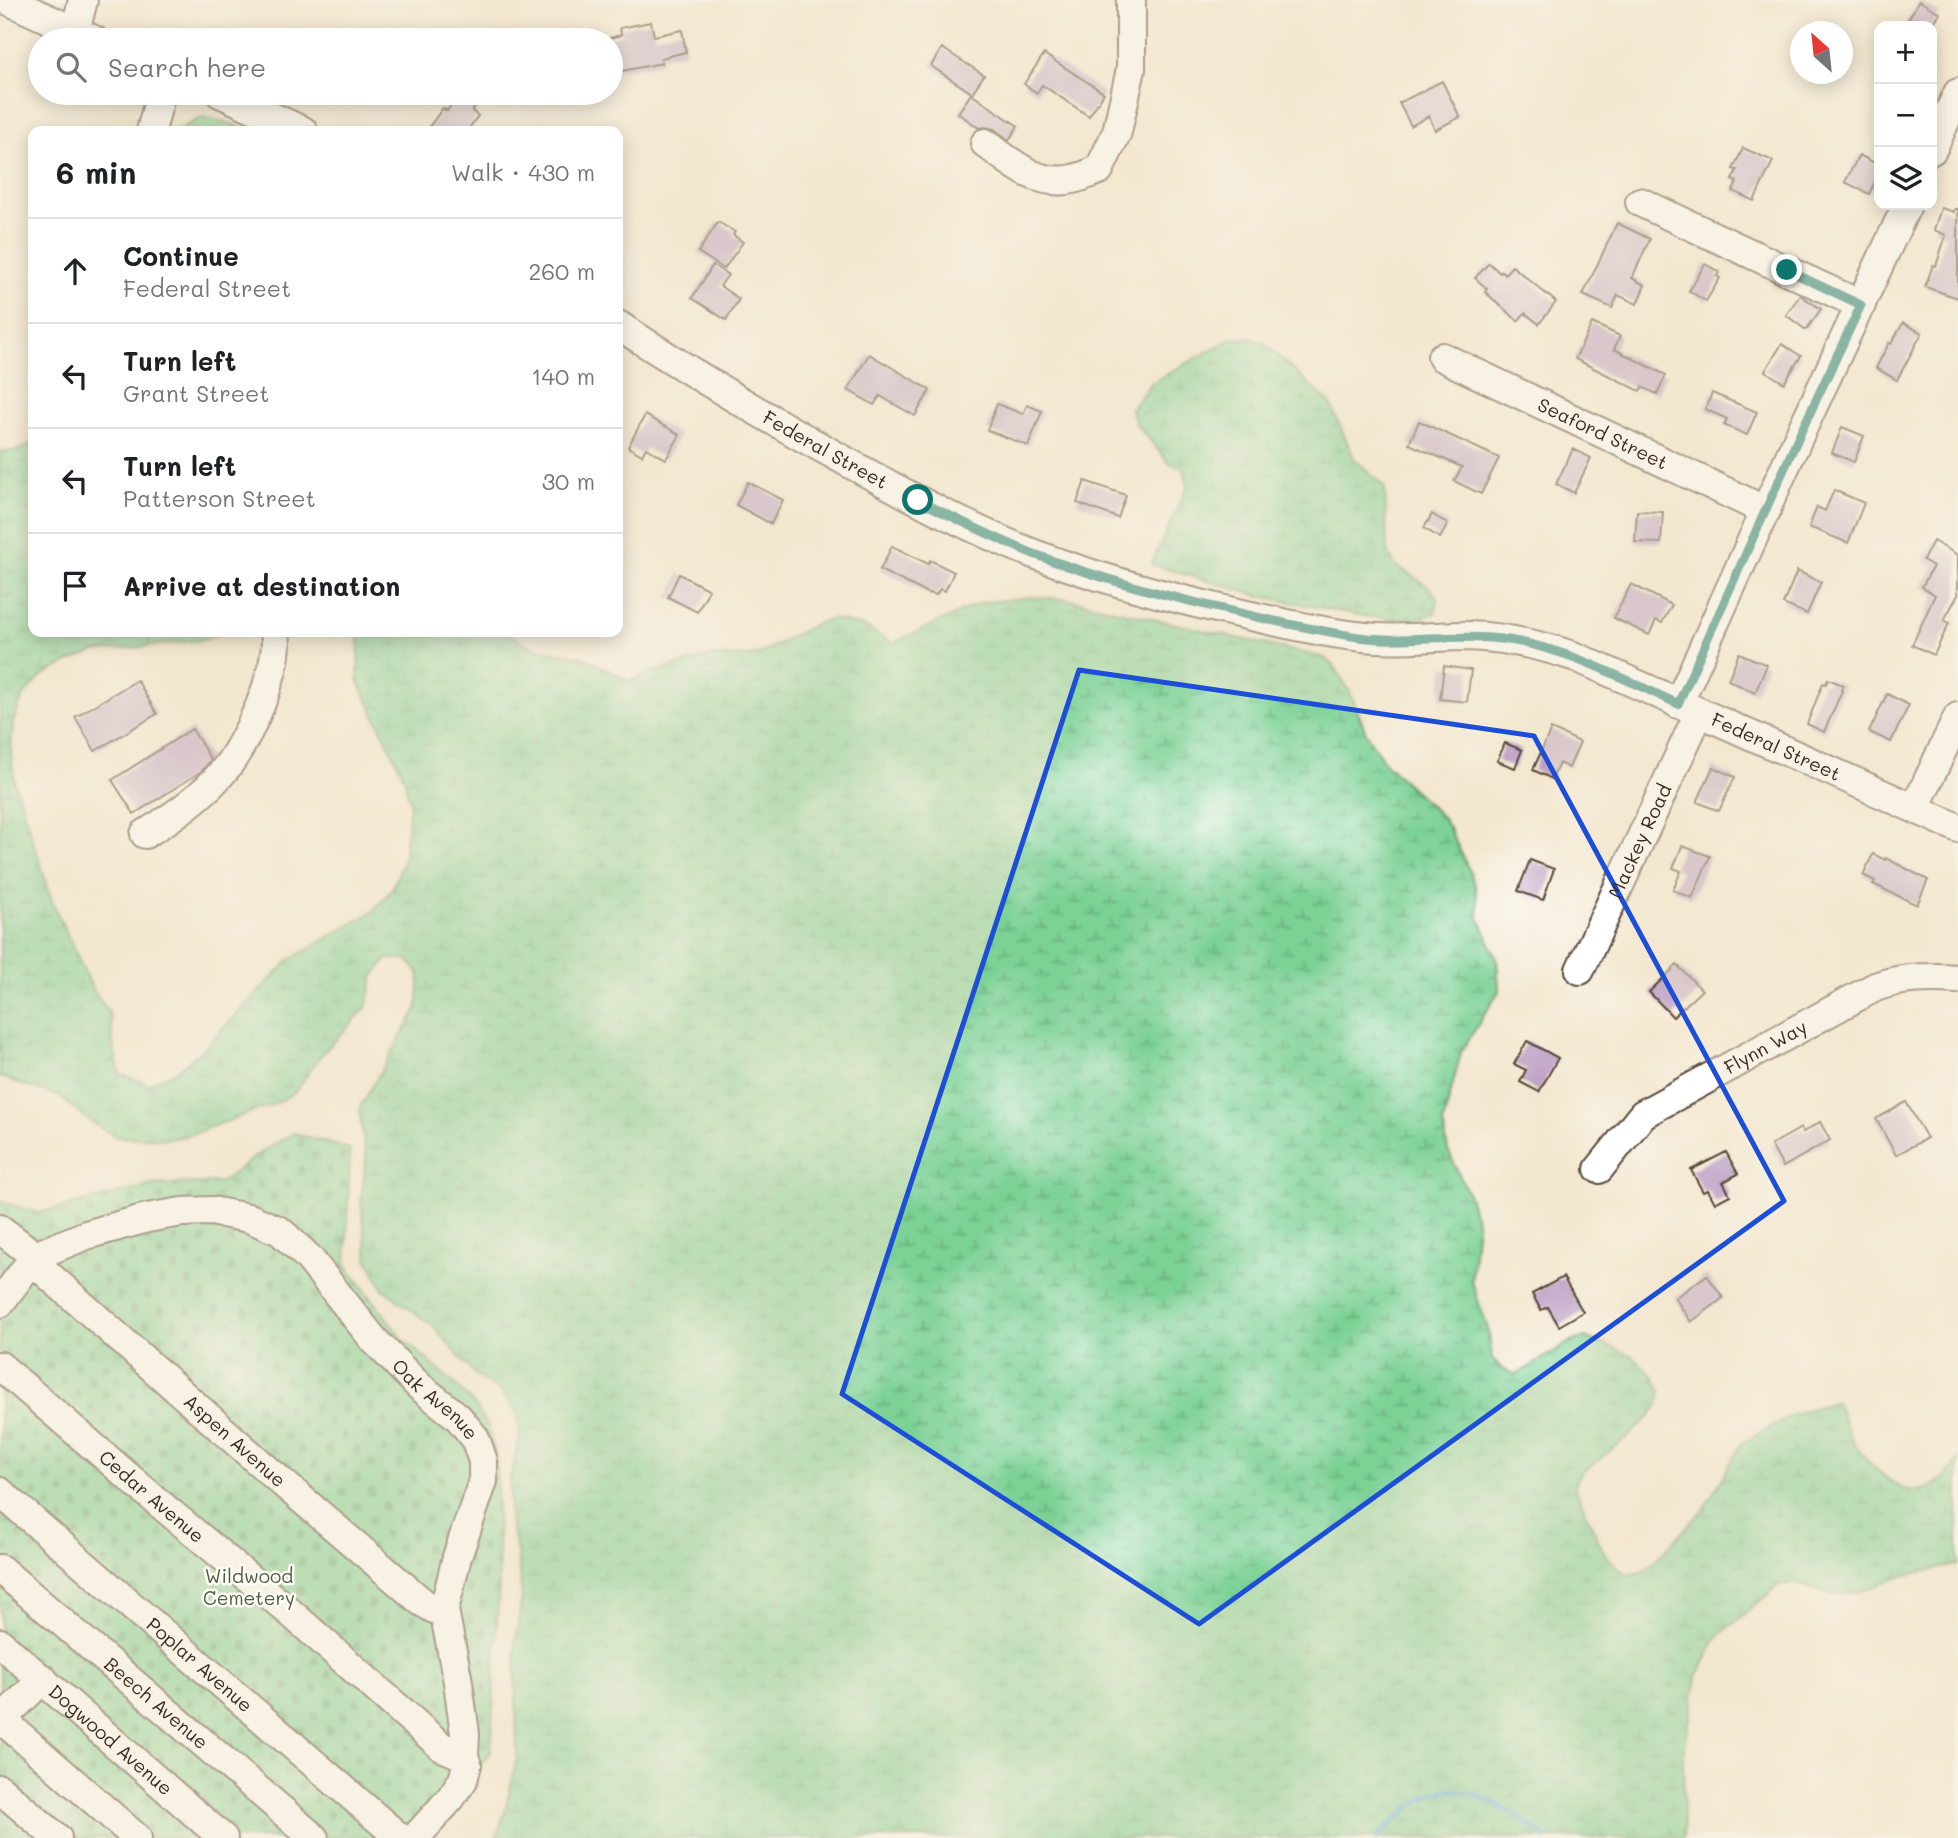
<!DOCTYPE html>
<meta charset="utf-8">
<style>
body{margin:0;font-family:Mali,sans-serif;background:#f2f2f2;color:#202124}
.controls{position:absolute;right:21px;top:21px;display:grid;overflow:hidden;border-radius:14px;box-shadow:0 4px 18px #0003}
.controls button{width:63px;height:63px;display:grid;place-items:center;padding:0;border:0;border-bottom:2px solid #e0e0e0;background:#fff;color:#202124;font:35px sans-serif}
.compass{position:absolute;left:1790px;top:21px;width:63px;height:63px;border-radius:50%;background:#fff;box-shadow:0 4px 18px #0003;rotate:333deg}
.stop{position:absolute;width:21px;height:21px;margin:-16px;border:5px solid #0f766e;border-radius:50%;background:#fff}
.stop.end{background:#0f766e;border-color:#fff;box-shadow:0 2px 7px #0008}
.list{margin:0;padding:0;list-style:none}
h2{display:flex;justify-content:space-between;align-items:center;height:91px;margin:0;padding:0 28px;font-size:30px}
h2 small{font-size:23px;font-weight:400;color:#757577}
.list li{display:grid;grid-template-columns:46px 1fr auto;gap:21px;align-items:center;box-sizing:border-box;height:105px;padding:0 28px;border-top:2px solid #e0e0e0}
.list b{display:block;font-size:26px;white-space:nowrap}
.list p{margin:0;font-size:23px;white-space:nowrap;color:#757577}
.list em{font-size:23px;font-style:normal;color:#757577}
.icon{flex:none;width:38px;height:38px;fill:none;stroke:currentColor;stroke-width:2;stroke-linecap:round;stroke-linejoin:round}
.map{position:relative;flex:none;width:1958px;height:1838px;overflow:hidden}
.search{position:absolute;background:#fff;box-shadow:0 4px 18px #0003;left:28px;top:28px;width:595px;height:77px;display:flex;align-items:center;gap:18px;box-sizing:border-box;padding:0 24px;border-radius:38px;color:#757577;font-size:26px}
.panel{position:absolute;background:#fff;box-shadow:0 4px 18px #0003;left:28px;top:126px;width:595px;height:511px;border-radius:14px}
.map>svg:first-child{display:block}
.wetland{fill:url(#wetland-marsh);stroke:#5b7e5a;stroke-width:2}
.cemetery{fill:url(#cemetery-stones);stroke:#5b7e5a;stroke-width:2}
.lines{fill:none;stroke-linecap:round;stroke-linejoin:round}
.stream{stroke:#53acd0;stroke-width:6}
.building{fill:#bda0c5}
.minor-casing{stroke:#574639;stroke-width:32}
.minor{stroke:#fff;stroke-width:28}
.route{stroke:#0f766e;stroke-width:9}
.marked{fill:none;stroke:#1d4ed8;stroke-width:5;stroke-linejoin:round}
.labels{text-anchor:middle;stroke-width:5;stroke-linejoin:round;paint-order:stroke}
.street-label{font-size:19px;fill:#3b2a1e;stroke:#fdfcf7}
.park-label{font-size:19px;fill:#4e5c42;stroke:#fdfcf7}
</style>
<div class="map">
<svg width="1958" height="1838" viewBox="0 0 1958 1838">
<defs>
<pattern id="wetland-marsh" width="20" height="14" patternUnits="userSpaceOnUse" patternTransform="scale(1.75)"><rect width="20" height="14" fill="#7bd195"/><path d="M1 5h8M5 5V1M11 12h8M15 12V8" fill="none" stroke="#66aa79"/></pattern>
<pattern id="cemetery-stones" width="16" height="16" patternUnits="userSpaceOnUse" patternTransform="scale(1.75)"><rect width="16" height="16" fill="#7bd195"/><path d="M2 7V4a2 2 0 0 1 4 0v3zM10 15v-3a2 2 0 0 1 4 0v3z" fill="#66aa79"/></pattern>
</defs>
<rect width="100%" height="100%" fill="#fdfcf7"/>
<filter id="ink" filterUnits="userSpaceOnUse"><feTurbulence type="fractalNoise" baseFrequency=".0143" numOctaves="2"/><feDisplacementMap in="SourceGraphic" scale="14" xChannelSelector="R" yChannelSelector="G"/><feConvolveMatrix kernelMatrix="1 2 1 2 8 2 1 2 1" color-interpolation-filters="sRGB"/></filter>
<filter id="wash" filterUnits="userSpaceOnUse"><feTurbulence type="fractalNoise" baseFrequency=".00686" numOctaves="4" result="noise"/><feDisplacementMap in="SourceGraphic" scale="28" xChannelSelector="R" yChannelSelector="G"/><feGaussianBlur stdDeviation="1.57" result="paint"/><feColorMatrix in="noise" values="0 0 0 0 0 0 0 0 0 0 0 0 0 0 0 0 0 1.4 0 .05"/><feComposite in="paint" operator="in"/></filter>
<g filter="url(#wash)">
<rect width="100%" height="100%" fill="#f3e7cf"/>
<!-- wetland -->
<g class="wetland">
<path d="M203,117l30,7 14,7h-71z"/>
<path d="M1248,338l15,4 67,61 24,55 31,30 2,61 7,15 35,23 9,11 -3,15 -16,6 -50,-2 -110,-21 -108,-32 37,-79 -4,-16 -15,-6 -22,-26 -10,-11 -6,-17 19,-25 13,-8 68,-37z"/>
<path d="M33,443v189h188l-17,8 -110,12 -25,10 -26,13 -20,21 -10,27 -2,30 4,31 38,120 39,84 18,26 3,30 7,30 29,10 27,-13 25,-20 88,-91 83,-48 20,-23 11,-27 7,-58 -6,-27 -46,-97 1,-48h150c19,20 47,18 72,25 17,6 34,17 50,24l15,-7 65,-18 33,1 15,-3 58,-31 16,-4 32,8 28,16 87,-40 49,-6 38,2 258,59 10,9 15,25 17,43 17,27 58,55 8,13 20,42 6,16 3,30 18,41 2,32 -38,61 -18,71 5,28 20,42 9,30 -6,58 17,48 4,29 10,11 14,6 54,-33 15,-5 46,18 23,22 7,14 -3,14 -9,12 -22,21 -47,36 -6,12 31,69 22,20 15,-3 12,-10 50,-53 38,-66 52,-29 42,-13c5,13 10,28 17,40 10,17 42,51 62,50 18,-1 34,-17 43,-31v105l-57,11 -41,16 -26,3 -40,-12 -14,2 -63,52 -20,40 -14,82 1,57 -1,22h-1187l9,-26 12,-55 -2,-116 7,-44 -5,-45 -8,-32 1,-41 10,-43 -3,-23 -18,-23 -24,-15 -41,-48 -51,-38 -15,-29 -7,-59 5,-43 -7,-49 58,-100 3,-34 -13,-16h-20l-13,17 -8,32 -45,47 -25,36 -19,12 -91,33 -22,3 -47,-2 -19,-10 -40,-31 -58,-19v-626h17z"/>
</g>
<!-- cemetery -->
<path class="cemetery" d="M293,1133l57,16 -4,116 56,73 53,46 22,24 11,19 8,28 3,131 -8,165 -71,87h-420v-637l39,12 112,-28 71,-3 36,-28z"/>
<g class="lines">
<!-- stream -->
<path class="stream" d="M1376,1838c15,-13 38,-37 56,-44 35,-15 87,22 113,44"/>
</g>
<g id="blocks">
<!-- building -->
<g class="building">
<path d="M1919,1l21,12 -8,13h-28z"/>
<path d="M651,22l3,14 28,-6 4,22 -25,6 1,5 -45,9 -7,-34 11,-3 -1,-7z"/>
<path d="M942,48l42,27 -12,18 -41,-27z"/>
<path d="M1044,54l60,39 -15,23 -47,-31 -5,8 -13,-9z"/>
<path d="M1442,81l18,36 -25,13 -6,-14 -18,10 -12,-23z"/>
<path d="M459,93h25l-12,18 6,5 -11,15h-41l17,-23 4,3z"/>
<path d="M971,94l47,32 -9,14 -15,-11 -8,-2 -7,1 -21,-15z"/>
<path d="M1743,148l30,13 -19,40 -21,-10 4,-9 -5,-2 5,-10 -4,-1z"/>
<path d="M1859,155l20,10v9l-10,20 -24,-12z"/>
<path d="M1941,208l13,4 1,-3h3v89l-33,-11 8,-22 3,1 10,-31 -12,-5z"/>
<path d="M718,222l17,10 -2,3 10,7 -19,27 -26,-17z"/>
<path d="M1617,223l33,16 -18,39 13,7 -8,19 -19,-9 -6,13 -29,-13z"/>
<path d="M1489,263l11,10 2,-2 3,3 7,-8 44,36 -17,22 -14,-11 -7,8 -33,-29 2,-3 -12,-11z"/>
<path d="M1705,264l14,8 -2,4 3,2 -14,23 -17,-10z"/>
<path d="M713,265l15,10 -8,11 19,13 -13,21 -34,-22z"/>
<path d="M1800,295l21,14 -15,21 -20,-15z"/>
<path d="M1592,323l28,13 -6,13 52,26 -9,19 -15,-7 -2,4 -65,-32z"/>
<path d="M1903,323l19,10 -25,47 -21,-12 13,-25 2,1z"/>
<path d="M1782,344l19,12 -17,27 -19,-12z"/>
<path d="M869,354l61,36 -15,26 -35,-20 -6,9 -26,-15z"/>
<path d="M1712,393l45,19 -10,23 -23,-10 3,-6 -22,-10z"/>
<path d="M997,404l26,10 4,-9 15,6 -14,35 -41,-16z"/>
<path d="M645,415l35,20 -14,24 -20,-11 -4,7 -14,-8z"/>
<path d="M1419,421l80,37 -18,36 -27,-13 8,-14 -53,-23z"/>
<path d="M1842,427l22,9 -10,26 -22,-9z"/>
<path d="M1573,449l18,9 -17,35 -18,-9z"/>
<path d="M1085,481l41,14 -8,23 -41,-15z"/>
<path d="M748,482l35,18 -12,24 -35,-19z"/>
<path d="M1834,490l30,13 -16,40 -39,-16 8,-20 8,4z"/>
<path d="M1637,511l26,1 -2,31 -26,-1z"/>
<path d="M1432,514l16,10 -8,14 -16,-10z"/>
<path d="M1933,541l25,14v40l-14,25 5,3 -15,32 -22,-10 23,-50 -13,-8 11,-21 -10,-6z"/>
<path d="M892,546l36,18 2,-4 24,12 -9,19 -5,-2 -4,6 -6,-2 -1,1 -49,-24z"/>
<path d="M1797,571l24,11 -14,32 -24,-10z"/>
<path d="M679,574l30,16 -12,22 -29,-15z"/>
<path d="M1631,584l41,21 -10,18 -6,-3 -7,15 -35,-17z"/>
<path d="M1739,653l28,12 -12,28 -27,-13z"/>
<path d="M1444,666l27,4 -4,32 -27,-3z"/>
<path d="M1828,679l15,6 -2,5 1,1 -18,41 -17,-8 16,-41 3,1z"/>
<path d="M137,680l20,34 -62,37 -20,-34z"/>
<path d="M1887,694l22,11 -18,37 -22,-10z"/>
<path d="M192,729l19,31 -9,11 -68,43 -22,-34z"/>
<path d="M1551,729l29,13 -11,26 -10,-5 -7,16 -19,-9z"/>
<path d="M1505,743l17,7 -7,18 -18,-7z"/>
<path d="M1713,767l22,10 -16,34 -22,-9z"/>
<path d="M1682,846l28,10 -18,42 -19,-8 8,-19 -8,-3z"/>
<path d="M1873,854l12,6 1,-2 42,22 -11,25 -44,-21 2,-3 -12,-6z"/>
<path d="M1530,860l24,9 -11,31 -25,-9z"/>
<path d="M1677,965l25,25 -29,27 -24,-25z"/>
<path d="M1527,1041l31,17 -19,34 -19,-10 6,-12 -12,-6z"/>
<path d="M1906,1102l21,36 -31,17 -20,-36z"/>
<path d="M1820,1122l10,18 -47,27 -12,-22 30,-17 2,4z"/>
<path d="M1726,1152l12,22 -15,8 7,13 -15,8 -7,-13 -5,2 -12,-22z"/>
<path d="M1707,1275l16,23 -32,24 -16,-24z"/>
<path d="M1563,1277l20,35 -24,14 -11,-19 -7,3 -9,-16z"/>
</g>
</g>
</g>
<g filter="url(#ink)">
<use href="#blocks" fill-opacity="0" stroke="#574639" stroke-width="2"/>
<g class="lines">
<defs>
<g id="minor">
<path d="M7,0l87,40"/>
<path d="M75,32l8,-32"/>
<path d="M220,93l83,38"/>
<path d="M151,131l10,-38"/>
<path d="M985,143c27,20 52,44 88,36 9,-2 18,-6 26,-9l18,-38 14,-63v-69"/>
<path d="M1932,150l26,-57"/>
<path d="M1640,202l221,103"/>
<path id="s1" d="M618,325c75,49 152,95 231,138 60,33 121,66 185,91 79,30 162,50 244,68 33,7 66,14 99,16 30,2 60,-2 90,-2 38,1 73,9 109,21l382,171"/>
<path id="s2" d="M1442,357l324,154"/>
<path d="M1678,704l121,-268 108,-231"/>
<path d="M1915,808l43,-91"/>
<path d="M145,834c28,-17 55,-36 76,-60 24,-26 61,-107 54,-142"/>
<path id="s3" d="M1580,970l119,-257"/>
<path id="s4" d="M1599,1169l44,-55 232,-127c27,-10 55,-10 83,-8"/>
<path id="s5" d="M0,1229l35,27 10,16 225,200 152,130 12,7 10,1"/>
<path id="s6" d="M35,1256l51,-21 61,-17 35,-6 29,-1 38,7 31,13 28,26 66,83 45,46 39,31 17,21 8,23v20l-26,76 -13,53 14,72 7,52 -1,22 3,9 -4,15 -13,19 -35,39"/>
<path d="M0,1303l35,-47"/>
<path id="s7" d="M0,1366l160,138 132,110 150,133 22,9"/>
<path id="s8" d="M0,1492l400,346"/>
<path id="s9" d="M0,1569l314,269"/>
<path id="s10" d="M0,1643l223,195"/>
<path d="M0,1718l137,120"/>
<path d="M0,1721l43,-42"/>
<path d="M0,1789l57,49"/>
</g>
</defs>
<!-- minor casing -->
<use href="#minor" class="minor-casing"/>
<!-- minor -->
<use href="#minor" class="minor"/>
</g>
</g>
<g class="lines" filter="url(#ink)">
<!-- route -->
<path class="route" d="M918,500c38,19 76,38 116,54 63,24 128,41 193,56 41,10 83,19 125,26 45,8 92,-2 138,2 68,5 127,38 188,66l121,-268 62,-131 -74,-35"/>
</g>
<!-- marked area -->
<path d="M0 0H1958V1838H0ZM1079,670l455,66 250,465 -585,423 -357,-230z" fill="#f3e7cf" fill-opacity=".55" fill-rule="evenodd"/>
<path class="marked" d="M1079,670l455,66 250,465 -585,423 -357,-230z"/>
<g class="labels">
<!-- street labels -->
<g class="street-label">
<text dy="7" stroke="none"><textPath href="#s2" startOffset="178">Seaford Street</textPath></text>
<text dy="7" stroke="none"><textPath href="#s1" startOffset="242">Federal Street</textPath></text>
<text dy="7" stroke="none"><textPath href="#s1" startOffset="1250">Federal Street</textPath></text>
<text dy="7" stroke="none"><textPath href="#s3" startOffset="142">Mackey Road</textPath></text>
<text dy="7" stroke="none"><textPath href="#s4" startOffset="210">Flynn Way</textPath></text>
<text dy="7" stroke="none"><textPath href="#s6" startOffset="485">Oak Avenue</textPath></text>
<text dy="7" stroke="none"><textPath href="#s5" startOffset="317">Aspen Avenue</textPath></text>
<text dy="7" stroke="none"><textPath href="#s7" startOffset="200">Cedar Avenue</textPath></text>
<text dy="7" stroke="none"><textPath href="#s8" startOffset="264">Poplar Avenue</textPath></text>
<text dy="7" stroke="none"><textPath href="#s9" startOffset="206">Beech Avenue</textPath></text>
<text dy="7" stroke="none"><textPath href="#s10" startOffset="147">Dogwood Avenue</textPath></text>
</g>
<!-- park labels -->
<g class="park-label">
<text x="249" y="1583">Wildwood<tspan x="249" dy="22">Cemetery</tspan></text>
</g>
</g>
</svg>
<div class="controls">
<button>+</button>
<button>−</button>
<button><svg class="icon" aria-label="layers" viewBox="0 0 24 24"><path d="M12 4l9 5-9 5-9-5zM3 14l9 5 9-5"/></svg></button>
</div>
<svg class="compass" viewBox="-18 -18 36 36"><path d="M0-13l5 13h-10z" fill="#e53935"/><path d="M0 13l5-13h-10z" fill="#757577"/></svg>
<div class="stop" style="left:918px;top:500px"></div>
<div class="stop end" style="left:1787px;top:270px"></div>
<div class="search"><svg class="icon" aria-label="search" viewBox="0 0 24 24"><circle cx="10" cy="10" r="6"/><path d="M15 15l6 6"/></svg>Search here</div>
<section class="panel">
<h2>6 min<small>Walk · 430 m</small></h2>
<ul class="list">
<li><svg class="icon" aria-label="ahead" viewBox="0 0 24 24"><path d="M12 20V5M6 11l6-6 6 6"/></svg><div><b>Continue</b><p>Federal Street</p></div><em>260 m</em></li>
<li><svg class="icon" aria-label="left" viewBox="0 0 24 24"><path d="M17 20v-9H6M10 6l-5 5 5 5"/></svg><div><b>Turn left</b><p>Grant Street</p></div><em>140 m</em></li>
<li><svg class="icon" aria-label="left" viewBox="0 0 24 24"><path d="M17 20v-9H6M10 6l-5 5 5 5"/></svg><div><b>Turn left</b><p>Patterson Street</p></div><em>30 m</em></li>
<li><svg class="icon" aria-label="arrive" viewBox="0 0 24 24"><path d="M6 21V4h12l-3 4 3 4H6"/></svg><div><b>Arrive at destination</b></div></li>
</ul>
</section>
</div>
